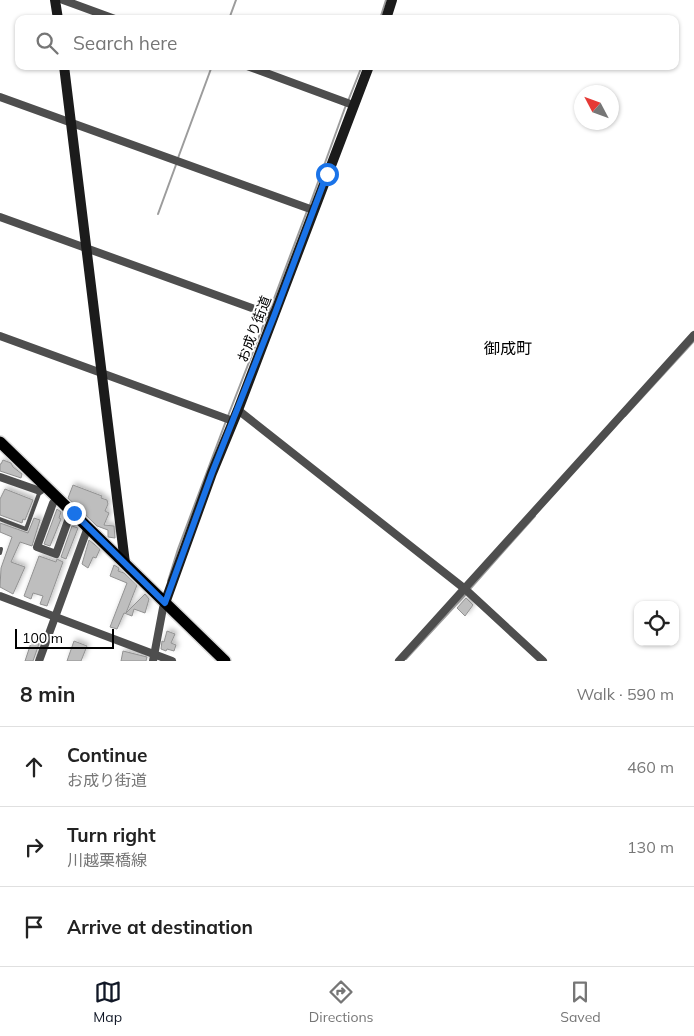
<!DOCTYPE html>
<meta charset="utf-8">
<style>
body{margin:0;font-family:Mulish,"Noto Sans JP",sans-serif;background:#f2f2f2;color:#222}
.controls{position:absolute;right:15px;bottom:15px;display:grid;overflow:hidden;border-radius:10px;box-shadow:0 1px 4px #0004}
.controls button{width:45px;height:45px;display:grid;place-items:center;padding:0;border:0;border-bottom:1px solid #e0e0e0;background:#fff;color:#222;font:25px sans-serif}
.compass{position:absolute;left:574px;top:85px;width:45px;height:45px;border-radius:50%;background:#fff;box-shadow:0 1px 4px #0004;rotate:311deg}
.scale{position:absolute;left:15px;bottom:12px;width:99px;box-sizing:border-box;padding-left:5px;border:2px solid #000;border-top:0;font-size:14px;line-height:18px;white-space:nowrap;color:#000;-webkit-text-stroke:4px #fff;paint-order:stroke}
.stop{position:absolute;width:15px;height:15px;margin:-11px;border:4px solid #1a73e8;border-radius:50%;background:#fff}
.stop.end{background:#1a73e8;border-color:#fff;box-shadow:0 1px 5px #0008}
.list{margin:0;padding:0;list-style:none}
h2{display:flex;justify-content:space-between;align-items:center;height:65px;margin:0;padding:0 20px;font-size:21px}
h2 small{font-size:16px;font-weight:400;color:#767676}
.list li{display:grid;grid-template-columns:32px 1fr auto;gap:15px;align-items:center;box-sizing:border-box;height:80px;padding:0 20px;border-top:1px solid #e0e0e0}
.list b{display:block;font-size:19px;white-space:nowrap}
.list p{margin:0;font-size:16px;white-space:nowrap;color:#767676}
.list em{font-size:16px;font-style:normal;color:#767676}
.icon{flex:none;width:28px;height:28px;fill:none;stroke:currentColor;stroke-width:2;stroke-linecap:round;stroke-linejoin:round}
.map{position:relative;flex:none;width:694px;height:661px;overflow:hidden}
.search{position:absolute;background:#fff;box-shadow:0 1px 4px #0004;left:15px;right:15px;top:15px;height:55px;display:flex;align-items:center;gap:12px;box-sizing:border-box;padding:0 18px;border-radius:10px;color:#767676;font-size:19px}
.sheet{height:305px;background:#fff}
nav{display:flex;justify-content:space-around;align-items:center;box-sizing:border-box;height:70px;border-top:1px solid #e0e0e0;background:#fff;font-size:14px;color:#767676}
nav a{display:grid;justify-items:center;gap:2px}
nav .on{color:#111827}
.map>svg:first-child{display:block}
.lines{fill:none;stroke-linecap:round;stroke-linejoin:round}
.stream{stroke:#9c9c9c;stroke-width:2}
.building{fill:#bebebe;stroke:#929292;filter:url(#shadow)}
.primary-casing{stroke:#dbdbdb;stroke-width:14}
.lane{stroke:#4e4e4e;stroke-width:4}
.street{stroke:#4e4e4e;stroke-width:8}
.secondary{stroke:#1b1b1b;stroke-width:10}
.primary{stroke:#000;stroke-width:11}
.route{stroke:#1a73e8;stroke-width:6}
.labels{text-anchor:middle;stroke-width:4;stroke-linejoin:round;paint-order:stroke}
.street-label{font-size:14px;fill:#000;stroke:#fff}
.quarter-label{font-size:16px;fill:#000;stroke:#fff}
</style>
<div class="map">
<svg width="694" height="661" viewBox="0 0 694 661">
<defs>
<filter id="shadow"><feDropShadow dx="2.5" dy="-2.5" stdDeviation="2.5" flood-color="#0004"/></filter>
</defs>
<rect width="100%" height="100%" fill="#fff"/>
<g class="lines">
<!-- stream -->
<g class="stream">
<path d="M229,19l7,-19"/>
<path d="M380,19l6,-19"/>
<path d="M348,101l14,-35"/>
<path d="M178,158l34,-92"/>
<path d="M309,207l37,-102"/>
<path d="M158,214l19,-52"/>
<path d="M269,312l38,-101"/>
<path d="M228,416l39,-100"/>
<path d="M625,416l69,-75"/>
<path d="M168,581l10,-32 48,-128"/>
<path d="M470,589l65,-73"/>
<path d="M406,659l61,-66"/>
</g>
</g>
<!-- building -->
<g class="building">
<path d="M3,460l8,3 2,4 9,7 -1,4 -21,-7v-7h1z"/>
<path d="M73,485l29,11 -1,2 6,2 1,4 -3,7 4,2 -5,12 10,1 1,12 -7,-1v-7l-11,-4 -29,-28z"/>
<path d="M5,489l28,11 -8,20 -2,-1 -1,4 -22,-8v-16z"/>
<path d="M57,509l4,3 -2,6 2,1 -11,27 -6,-2z"/>
<path d="M34,518l6,2 -8,26 -12,-4 -9,20 14,5 -12,27 -13,-7 1,-19 11,-31 -12,-5v-9l28,10z"/>
<path d="M72,526l6,2 -12,31 -5,-2z"/>
<path d="M89,540l11,9 -4,9 -3,-1 -5,11 -6,-4z"/>
<path d="M39,556l17,6 1,-3 6,3 -16,44 -7,-2 3,-8 -10,-3 -2,6 -7,-3z"/>
<path d="M114,565l5,3 -1,3 6,2 13,12 -11,28 19,-19 4,5 -4,14 -11,-4 -2,7 -8,-3 -7,16 -7,-2 17,-44 -17,-7z"/>
<path d="M466,598l7,7 -8,11 -8,-8z"/>
<path d="M167,631l8,3 -4,9 5,2 -2,6 -7,-2 -1,2 -5,-2 1,-8 2,1z"/>
<path d="M37,636l4,2 -8,23h-8l6,-18 3,1z"/>
<path d="M74,641l13,5 -6,15h-14z"/>
<path d="M123,651l24,6 -1,4h-25z"/>
</g>
<g class="lines">
<defs>
<path id="primary" d="M0,442l225,219"/>
</defs>
<!-- primary casing -->
<use href="#primary" class="primary-casing"/>
<!-- lane -->
<g class="lane">
<path d="M0,519l26,10 14,-38"/>
<path d="M0,553l1,-4"/>
</g>
<!-- street -->
<g class="street">
<path d="M63,0l52,19"/>
<path d="M247,66l106,39"/>
<path d="M0,97l313,113"/>
<path d="M0,217l274,99"/>
<path d="M0,336l233,85"/>
<path d="M238,410l227,179 78,72"/>
<path d="M0,477l40,14 5,-6"/>
<path d="M58,498l-5,5 -16,44 19,7 13,-36 4,-5"/>
<path d="M0,596l172,65"/>
<path d="M39,661l49,-134"/>
<path d="M153,661l10,-53 2,-5"/>
<path d="M399,661l295,-326"/>
</g>
<!-- secondary -->
<g class="secondary">
<path d="M55,0l3,19"/>
<path d="M386,19l6,-19"/>
<path d="M64,66l61,497"/>
<path d="M165,603l47,-130 26,-63 131,-344"/>
</g>
<!-- primary -->
<use href="#primary" class="primary"/>
</g>
<g class="lines">
<!-- route -->
<path class="route" d="M74,513l91,90 47,-130 62,-157 53,-142"/>
</g>
<g class="labels">
<!-- street labels -->
<g class="street-label">
<text transform="translate(254 329) rotate(-69)" y="5">お成り街道</text>
</g>
<!-- quarter labels -->
<g class="quarter-label">
<text x="508" y="354">御成町</text>
</g>
</g>
</svg>
<div class="controls">
<button><svg class="icon" aria-label="locate" viewBox="0 0 24 24"><circle cx="12" cy="12" r="6"/><path d="M12 2v4M12 18v4M2 12h4M18 12h4"/></svg></button>
</div>
<svg class="compass" viewBox="-18 -18 36 36"><path d="M0-13l5 13h-10z" fill="#e53935"/><path d="M0 13l5-13h-10z" fill="#767676"/></svg>
<div class="scale">100 m</div>
<div class="stop" style="left:327px;top:174px"></div>
<div class="stop end" style="left:74px;top:513px"></div>
<div class="search"><svg class="icon" aria-label="search" viewBox="0 0 24 24"><circle cx="10" cy="10" r="6"/><path d="M15 15l6 6"/></svg>Search here</div>
</div>
<section class="sheet">
<h2>8 min<small>Walk · 590 m</small></h2>
<ul class="list">
<li><svg class="icon" aria-label="ahead" viewBox="0 0 24 24"><path d="M12 20V5M6 11l6-6 6 6"/></svg><div><b>Continue</b><p>お成り街道</p></div><em>460 m</em></li>
<li><svg class="icon" aria-label="right" viewBox="0 0 24 24"><path d="M7 20v-9h11M14 6l5 5-5 5"/></svg><div><b>Turn right</b><p>川越栗橋線</p></div><em>130 m</em></li>
<li><svg class="icon" aria-label="arrive" viewBox="0 0 24 24"><path d="M6 21V4h12l-3 4 3 4H6"/></svg><div><b>Arrive at destination</b></div></li>
</ul>
</section>
<nav>
<a class="on"><svg class="icon" aria-label="map" viewBox="0 0 24 24"><path d="M3 6l6-2 6 2 6-2v14l-6 2-6-2-6 2zM9 4v14M15 6v14"/></svg>Map</a>
<a><svg class="icon" aria-label="directions" viewBox="0 0 24 24"><path d="M12 3l9 9-9 9-9-9zM9 14v-3h6M13 9l2 2-2 2"/></svg>Directions</a>
<a><svg class="icon" aria-label="saved" viewBox="0 0 24 24"><path d="M7 4h10v16l-5-4-5 4z"/></svg>Saved</a>
</nav>
